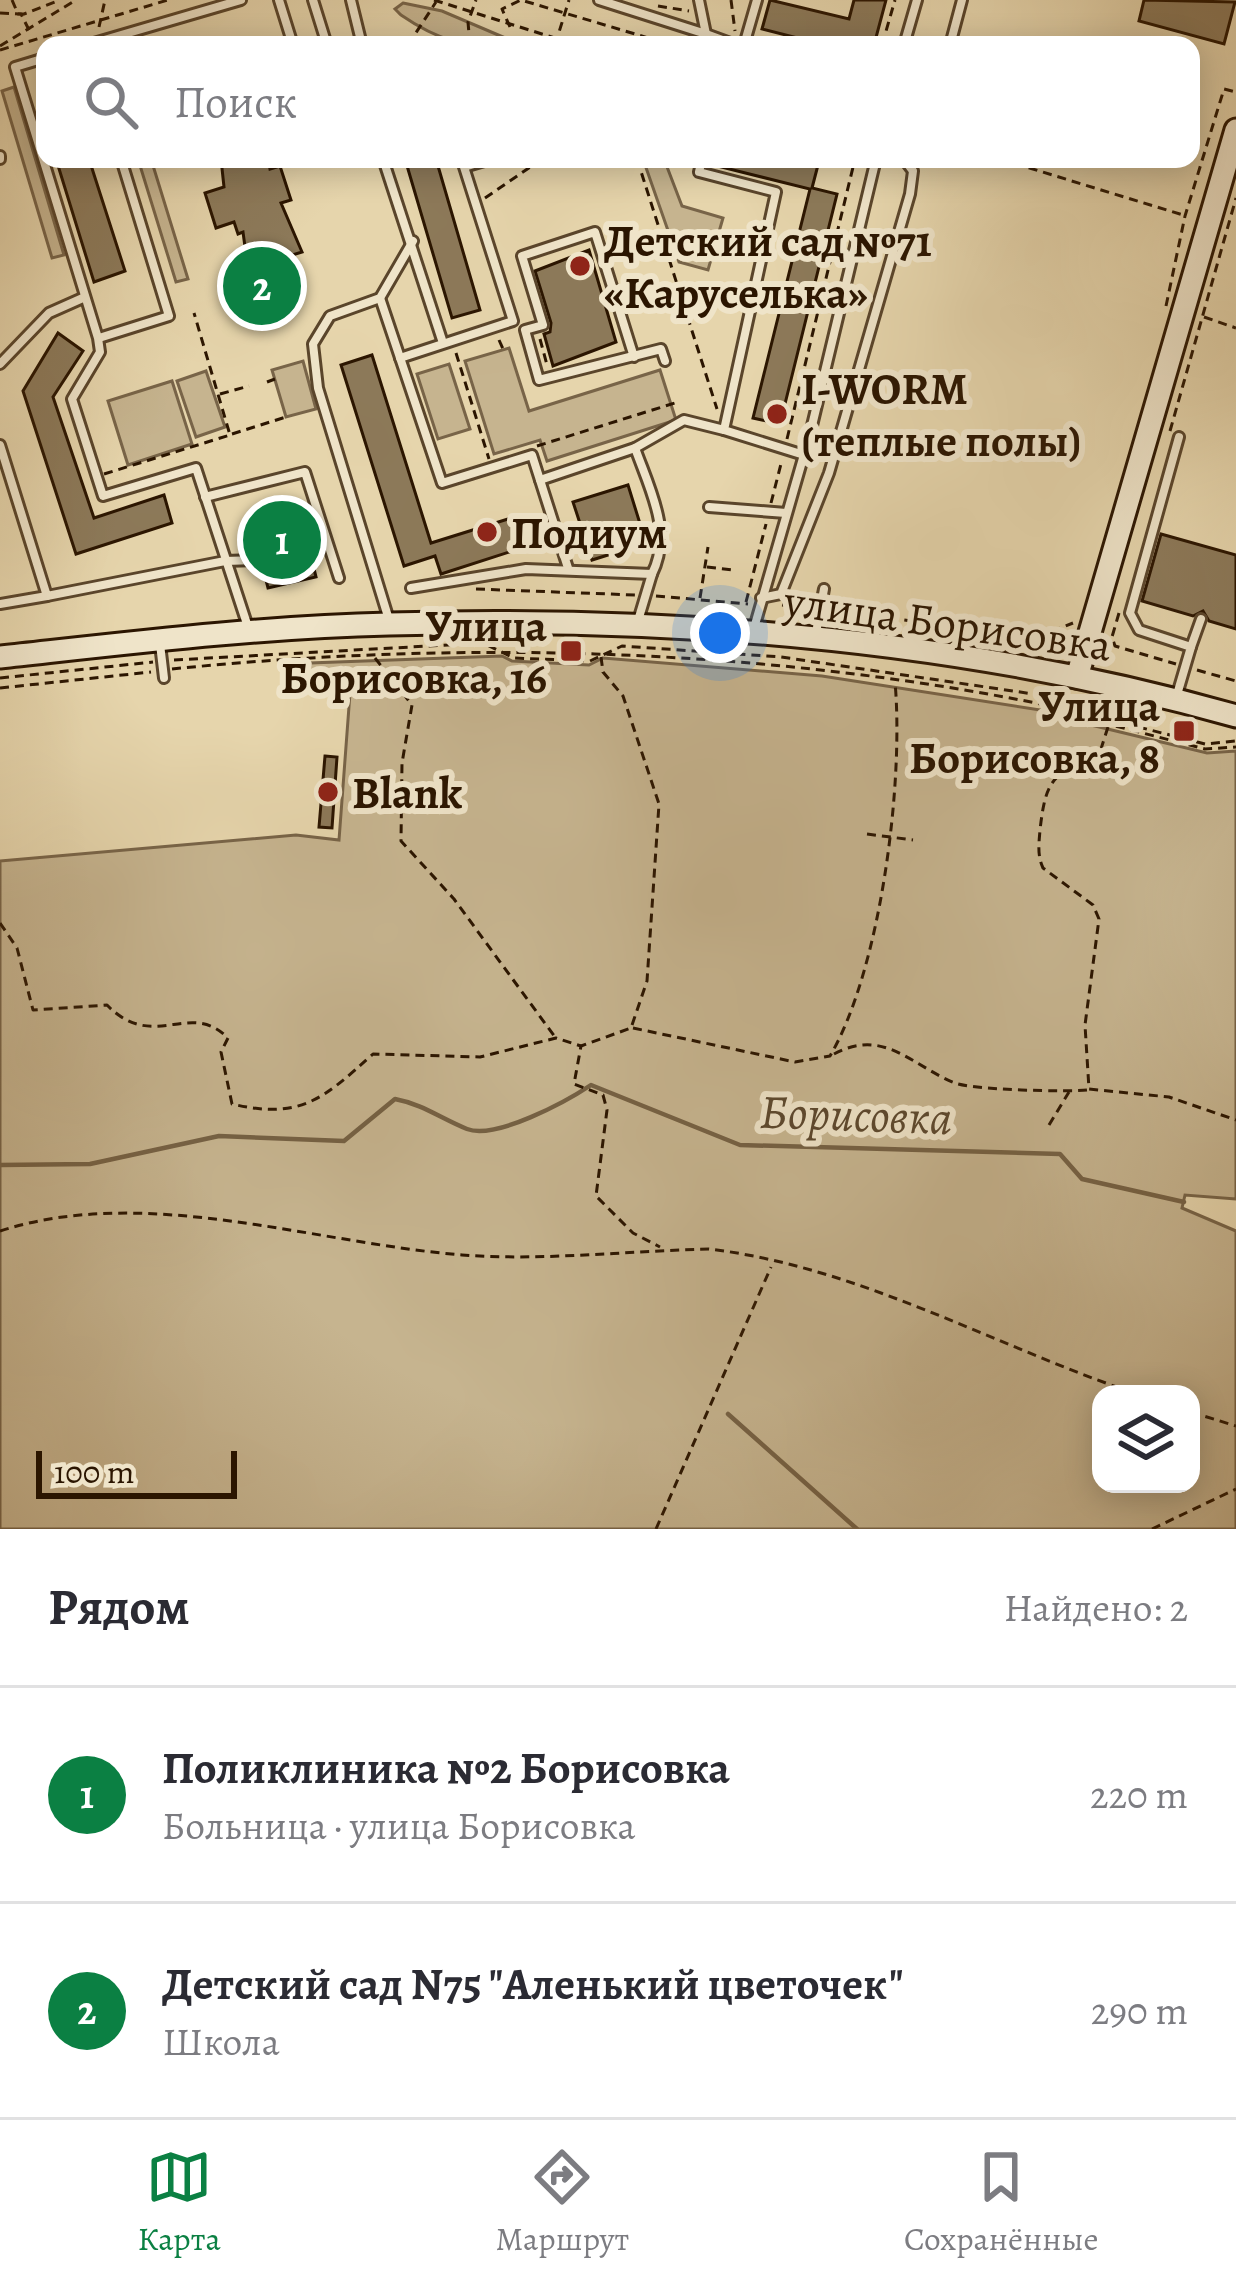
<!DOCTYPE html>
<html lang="ru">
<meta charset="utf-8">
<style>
body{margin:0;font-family:Alegreya,serif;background:#f2f2f3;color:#2b2b33}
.controls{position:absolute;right:36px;bottom:36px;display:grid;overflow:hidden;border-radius:24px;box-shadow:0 6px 30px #0003}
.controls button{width:108px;height:108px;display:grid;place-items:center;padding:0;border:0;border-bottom:3px solid #e1e1e2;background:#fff;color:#2b2b33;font:60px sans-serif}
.scale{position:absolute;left:36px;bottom:30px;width:201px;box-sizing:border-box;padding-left:12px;border:6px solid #2b1500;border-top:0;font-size:33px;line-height:42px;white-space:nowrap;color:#2b1500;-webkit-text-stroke:9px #efe4c9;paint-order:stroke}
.you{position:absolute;left:720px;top:633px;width:42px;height:42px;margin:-30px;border:9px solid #fff;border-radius:50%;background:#1a73e8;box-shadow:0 0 0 18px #1a73e833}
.badge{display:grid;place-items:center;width:78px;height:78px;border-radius:50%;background:#0b8043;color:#fff;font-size:39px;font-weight:700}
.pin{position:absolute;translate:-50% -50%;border:6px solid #fff;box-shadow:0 3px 12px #0006}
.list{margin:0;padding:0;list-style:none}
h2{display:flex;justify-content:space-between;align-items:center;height:156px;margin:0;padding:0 48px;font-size:51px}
h2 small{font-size:39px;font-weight:400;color:#7c7c81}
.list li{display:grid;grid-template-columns:78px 1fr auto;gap:36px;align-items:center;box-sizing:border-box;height:216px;padding:0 48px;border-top:3px solid #e1e1e2}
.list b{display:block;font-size:45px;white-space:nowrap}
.list p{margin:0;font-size:39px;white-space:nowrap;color:#7c7c81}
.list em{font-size:39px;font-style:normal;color:#7c7c81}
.icon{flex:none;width:66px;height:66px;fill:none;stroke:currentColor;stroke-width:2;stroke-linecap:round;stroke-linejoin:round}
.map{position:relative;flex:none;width:1236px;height:1529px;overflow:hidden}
.search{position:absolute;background:#fff;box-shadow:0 6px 30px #0003;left:36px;right:36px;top:36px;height:132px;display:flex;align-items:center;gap:30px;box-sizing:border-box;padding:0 42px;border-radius:24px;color:#7c7c81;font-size:45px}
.sheet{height:588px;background:#fff}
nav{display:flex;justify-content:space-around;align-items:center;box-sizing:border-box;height:168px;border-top:3px solid #e1e1e2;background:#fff;font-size:33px;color:#7c7c81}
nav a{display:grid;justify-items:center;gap:6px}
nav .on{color:#0b8043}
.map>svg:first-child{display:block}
.green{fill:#c6b48f;stroke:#786448;stroke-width:3;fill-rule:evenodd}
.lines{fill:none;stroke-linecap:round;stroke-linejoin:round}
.stream{stroke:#756144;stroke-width:4.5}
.building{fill:#8c7959;stroke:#2b1500;stroke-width:3}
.lane-casing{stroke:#5a452b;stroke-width:14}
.secondary-casing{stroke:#2b1500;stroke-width:27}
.path{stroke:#2b1500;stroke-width:3;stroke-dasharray:9 6;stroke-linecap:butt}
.lane{stroke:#efe4c9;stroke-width:8}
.secondary{stroke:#efe4c9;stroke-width:21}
.poi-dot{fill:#8f2418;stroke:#efe4c9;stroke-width:4.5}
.labels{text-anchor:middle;stroke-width:12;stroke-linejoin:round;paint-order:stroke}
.poi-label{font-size:45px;font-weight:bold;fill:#2b1500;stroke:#efe4c9;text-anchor:start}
.street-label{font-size:45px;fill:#2b1500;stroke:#efe4c9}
.water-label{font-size:48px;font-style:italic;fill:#5c482e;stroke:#efe4c9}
</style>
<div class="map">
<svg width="1236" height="1529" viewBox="0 0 1236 1529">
<rect width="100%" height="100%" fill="#e6d5ac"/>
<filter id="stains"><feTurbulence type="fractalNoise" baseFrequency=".00167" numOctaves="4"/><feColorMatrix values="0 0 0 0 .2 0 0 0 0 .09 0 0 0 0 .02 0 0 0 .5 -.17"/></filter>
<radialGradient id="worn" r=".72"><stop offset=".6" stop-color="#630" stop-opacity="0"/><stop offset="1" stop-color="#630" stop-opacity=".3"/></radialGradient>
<!-- green -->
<g class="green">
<path d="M403,3l39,8 68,29c-34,17 -80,-5 -109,-25l-6,-6z"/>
<path d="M14,87l50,168 -12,3 -50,-167z"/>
<path d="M138,159h13l37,120 -12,3z"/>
<path d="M643,159h21l18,47 41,12 -15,52 -29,-8z"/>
<path d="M509,348l20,63 131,-41 16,50 -129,41 -7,-21 -46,14 -29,-93z"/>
<path d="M303,361l13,48 -30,8 -14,-47z"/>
<path d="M449,364l21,65 -32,10 -21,-65z"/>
<path d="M206,371l19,56 -29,10 -19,-56z"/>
<path d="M172,381l20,63 -64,21 -20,-64z"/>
<path d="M502,656l10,5 77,4 14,-7 219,18 250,39 15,9 120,29 29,-2v448l-51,-4 -3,13 54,23v298h-1236v-668l296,-26 43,5 11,-147 -42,-4 2,-26zM1101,1394h90v90h-90z"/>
</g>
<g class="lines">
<!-- stream -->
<g class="stream">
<path d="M0,1165l90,-1 129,-28 125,5 51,-42c27,5 47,20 72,30 29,11 100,-28 124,-44l149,60 320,9 22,25 102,23"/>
<path d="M728,1414l129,115"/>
</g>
</g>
<!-- building -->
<g class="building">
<path d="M770,0l79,19 5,-19h32l-12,45h-49l-63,-16z"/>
<path d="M1144,0l91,2 -11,42 -85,-23z"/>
<path d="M56,159h33l36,112 -31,11z"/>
<path d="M221,159h47l2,10 10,-3 11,34 -10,3 21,49 -54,17 -5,-37 -5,2 -4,-12 -18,6 -11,-35 19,-6z"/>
<path d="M405,159h31l44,151 -28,8z"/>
<path d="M710,159h84l24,6 -6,23 25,6 -57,230 -27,-6 57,-229 -101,-25z"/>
<path d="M589,250l27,92 -63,24 -9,-32 6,-2 1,-9 -16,-52z"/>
<path d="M58,333l25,18 -30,46 41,121 70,-23 8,28 -96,31 -53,-163z"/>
<path d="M372,355l59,188 90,-28 10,30 -90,29 -6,-18 -31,10 -63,-201z"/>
<path d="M628,485l18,58 -54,17 -19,-58z"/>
<path d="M304,528l12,49 -48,11 -5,-20 5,-9 -12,-20z"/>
<path d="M1161,534l75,21v74l-27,-8 -6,-10 -10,5 -51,-15z"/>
<path d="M325,756l12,1 -5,71 -13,-1z"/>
</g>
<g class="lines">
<defs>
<g id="lane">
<path d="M279,0l14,45"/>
<path d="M313,0l14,45"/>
<path d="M351,0l11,45"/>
<path d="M599,0l107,34 -7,-34"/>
<path d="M706,34l30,11"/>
<path d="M87,45l154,-45"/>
<path d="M744,45l13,-45"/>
<path d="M904,45l13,-45"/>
<path d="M950,45l12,-45"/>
<path d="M45,58l-30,9 83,271 2,14 -28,47 31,97 93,-28 53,162"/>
<path d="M0,156v3"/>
<path d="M383,159l60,184"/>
<path d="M702,159l-3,13 77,20 -52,238 80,25"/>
<path d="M380,298l62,185 90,-28 36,113"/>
<path d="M99,338l70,-22 -48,-157"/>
<path d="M634,357l-39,-125 -73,24 21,69 -18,5 14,50 122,-31 4,12"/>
<path d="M400,358l113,-37 -49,-154 27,-8"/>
<path d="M0,364l49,-51 36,-16"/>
<path d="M0,445l47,151 178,-35 35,-1"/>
<path d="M540,480l95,-32 49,-28 40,10"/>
<path d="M205,497l100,-25 34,106"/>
<path d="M709,507l77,6"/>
<path d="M411,588l115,-19 126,5c21,-42 -2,-84 -17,-126"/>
<path d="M761,598l20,-4 48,-121 81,-279 3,-23 -9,-12"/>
<path d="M0,604l47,-8"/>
<path d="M390,623l-72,-235 -5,-44 17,-28 50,-18 33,-57"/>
<path d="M637,624l15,-50"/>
<path d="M754,628l56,-194 66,-275"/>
<path d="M816,633l8,-44"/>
<path d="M160,644l4,34"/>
<path d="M1191,647l10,-28"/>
<path d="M1176,698l15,-51 -52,-17 -9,-17 49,-176"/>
</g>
<g id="secondary">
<path d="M0,657c129,-14 259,-30 389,-33 281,-8 576,15 847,92"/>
<path d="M1077,677l159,-547"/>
</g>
</defs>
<!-- lane casing -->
<use href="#lane" class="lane-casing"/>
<!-- secondary casing -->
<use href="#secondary" class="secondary-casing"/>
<!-- path -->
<g class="path">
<path d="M12,0l6,14h6l36,-14"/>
<path d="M434,0l143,45"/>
<path d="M731,0l4,31"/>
<path d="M658,6l31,5"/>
<path d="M0,13l21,1 8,16"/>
<path d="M99,27l6,-27"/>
<path d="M510,27l-8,-18 19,-9 151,45"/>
<path d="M408,45l28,-43"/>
<path d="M470,45l-2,-23 8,-22"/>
<path d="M555,45l14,-45"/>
<path d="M882,45l13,-45"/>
<path d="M0,46l76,-46"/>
<path d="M0,50l168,-50"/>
<path d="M637,159l80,250"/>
<path d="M1000,159l183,56"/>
<path d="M485,198l57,-39"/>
<path d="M1166,306l19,-90 39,-127 12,3"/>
<path d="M1204,317l32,11"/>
<path d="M540,339l7,26"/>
<path d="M499,340l4,9"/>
<path d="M456,353l33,106"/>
<path d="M267,382l8,-3"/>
<path d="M220,394l29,-8"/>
<path d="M1170,431l66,-233"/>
<path d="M232,434l54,-17"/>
<path d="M787,439l68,-280"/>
<path d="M537,446l141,-44"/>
<path d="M104,474l126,-39 -36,-122"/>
<path d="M771,503l11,-43"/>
<path d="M707,567l26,3"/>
<path d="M476,589l159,6"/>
<path d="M656,596l92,8"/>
<path d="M700,598l8,-51"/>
<path d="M746,602l20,-78"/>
<path d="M782,605l26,2"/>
<path d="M830,610l206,28 37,-15"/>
<path d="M1119,613l-7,24 3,9 61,18"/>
<path d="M601,657l2,15 20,24 36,108 -12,177 -16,47 -50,18 -7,38 29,11 4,15 -11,86 37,37 27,14"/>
<path d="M375,658l37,47 -10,58 -1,78 53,58 101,138"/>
<path d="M174,660l309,-17 31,15 76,3 32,-15 159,11 273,40 34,22 117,30 31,-2"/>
<path d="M172,669c297,-30 606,-21 898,41"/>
<path d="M1197,670l39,11"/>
<path d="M0,678l153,-16"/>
<path d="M0,688l151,-16"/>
<path d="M1080,712l125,32 31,-3"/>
<path d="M1108,727l-8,25c-47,23 -54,25 -60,78 -1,13 -3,25 3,38l50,37 6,14 -14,106 4,64 80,8 67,23"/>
<path d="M867,834l46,6"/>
<path d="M0,923l17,25 16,62 74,-5c47,48 82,-6 121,33l-7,14 11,52c69,16 91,-5 141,-50l107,3 76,-19 25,8"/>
<path d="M633,1028l162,34 35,-6c51,-87 74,-274 65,-374"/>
<path d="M834,1054c50,-27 78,12 121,29 17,7 112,9 132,7"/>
<path d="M1049,1125l20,-33"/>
<path d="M0,1231c145,-47 313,12 462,24 81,6 165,-4 247,-6 151,18 285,97 428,145"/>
<path d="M1191,1412l45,14"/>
<path d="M656,1529l115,-262"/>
<path d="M1152,1529l84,-40"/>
</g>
<!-- lane -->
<use href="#lane" class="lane"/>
<!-- secondary -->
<use href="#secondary" class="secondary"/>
</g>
<!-- markers -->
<g class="poi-dot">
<circle cx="580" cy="266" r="12"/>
<circle cx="777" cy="414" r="12"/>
<circle cx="487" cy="532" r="12"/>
<rect x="559" y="639" width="24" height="24" rx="6"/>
<rect x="1172" y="719" width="24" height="24" rx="6"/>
<circle cx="328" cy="792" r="12"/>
</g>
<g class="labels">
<!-- poi labels -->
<g class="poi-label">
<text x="604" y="256">Детский сад №71<tspan x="604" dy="52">«Каруселька»</tspan></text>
<text x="801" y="404">I-WORM<tspan x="801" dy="52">(теплые полы)</tspan></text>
<text x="511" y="548">Подиум</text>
<text x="547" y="641" text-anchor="end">Улица<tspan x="547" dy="52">Борисовка, 16</tspan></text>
<text x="1160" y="721" text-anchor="end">Улица<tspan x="1160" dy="52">Борисовка, 8</tspan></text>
<text x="352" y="808">Blank</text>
</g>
<!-- street labels -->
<g class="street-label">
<text transform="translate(948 622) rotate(8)" y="16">улица Борисовка</text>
</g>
<!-- water labels -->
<g class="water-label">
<text transform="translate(856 1114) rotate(2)" y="17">Борисовка</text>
</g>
</g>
<rect width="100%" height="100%" filter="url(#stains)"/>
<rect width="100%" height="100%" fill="url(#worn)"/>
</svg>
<div class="controls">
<button><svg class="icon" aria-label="layers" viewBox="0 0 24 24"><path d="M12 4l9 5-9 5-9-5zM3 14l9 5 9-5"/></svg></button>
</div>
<div class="scale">100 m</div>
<div class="you"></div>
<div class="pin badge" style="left:282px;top:540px">1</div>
<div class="pin badge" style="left:262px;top:286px">2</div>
<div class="search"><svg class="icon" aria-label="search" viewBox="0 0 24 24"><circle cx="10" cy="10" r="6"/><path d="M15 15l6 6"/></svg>Поиск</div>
</div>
<section class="sheet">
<h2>Рядом<small>Найдено: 2</small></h2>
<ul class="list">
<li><span class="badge">1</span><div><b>Поликлиника №2 Борисовка</b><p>Больница · улица Борисовка</p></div><em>220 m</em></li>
<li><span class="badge">2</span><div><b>Детский сад N75 &quot;Аленький цветочек&quot;</b><p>Школа</p></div><em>290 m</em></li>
</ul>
</section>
<nav>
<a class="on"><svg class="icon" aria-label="map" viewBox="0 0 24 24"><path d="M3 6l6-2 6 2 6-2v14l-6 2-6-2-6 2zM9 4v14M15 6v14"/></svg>Карта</a>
<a><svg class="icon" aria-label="directions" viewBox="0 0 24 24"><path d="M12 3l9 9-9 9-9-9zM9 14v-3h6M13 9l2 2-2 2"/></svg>Маршрут</a>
<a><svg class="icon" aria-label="saved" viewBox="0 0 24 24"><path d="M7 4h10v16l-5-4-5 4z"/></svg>Сохранённые</a>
</nav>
